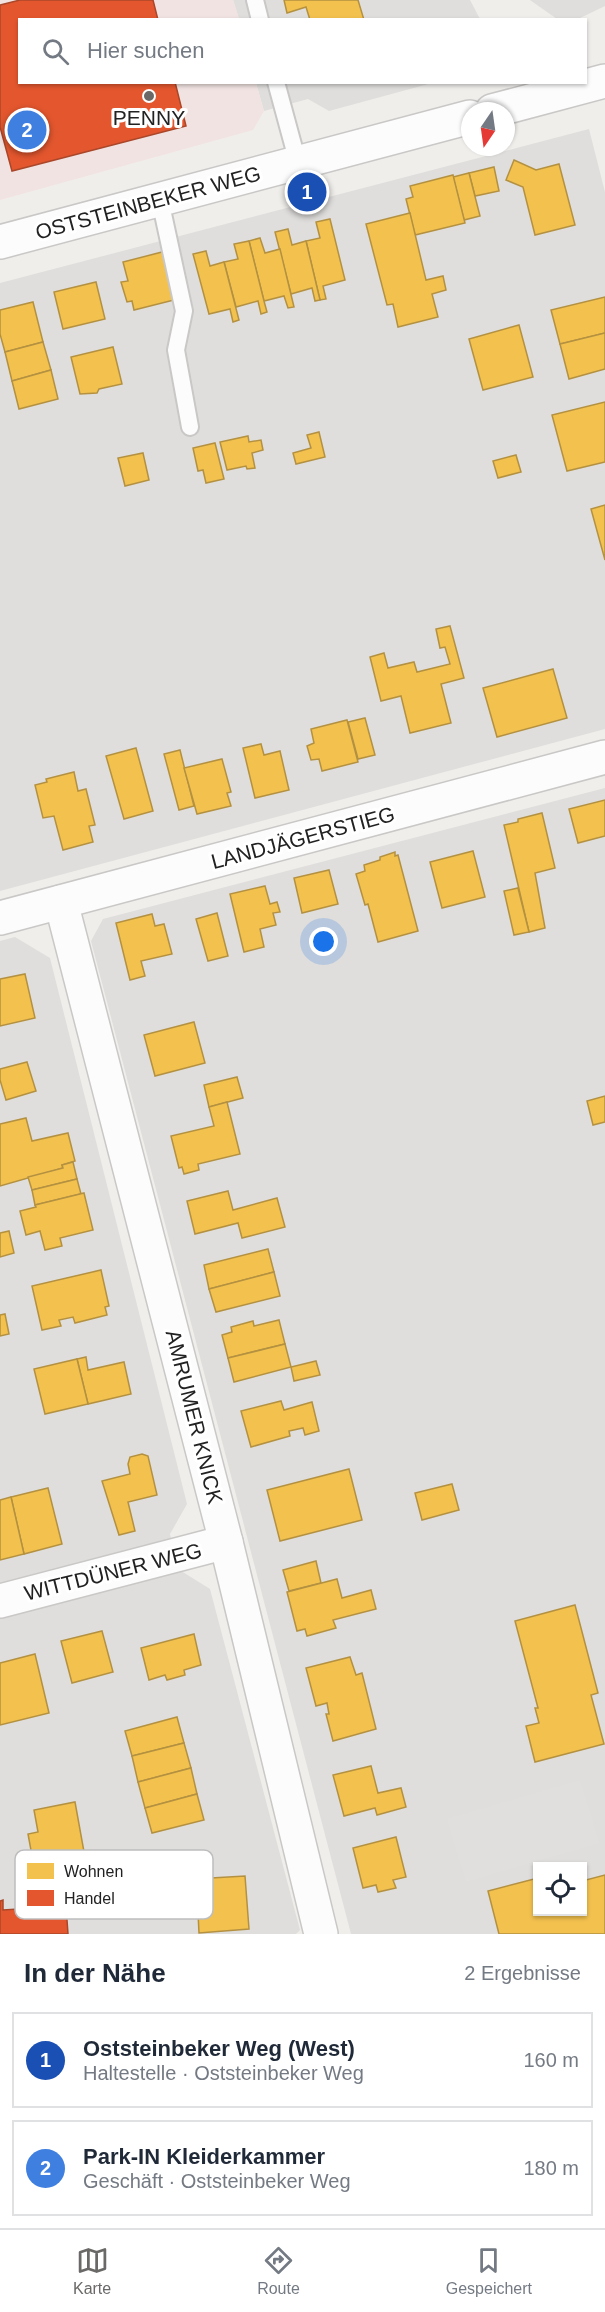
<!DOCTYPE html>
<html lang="de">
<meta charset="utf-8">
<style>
body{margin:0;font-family:Arial,sans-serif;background:#f6f6f7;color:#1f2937}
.controls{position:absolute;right:18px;bottom:18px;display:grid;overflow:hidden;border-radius:0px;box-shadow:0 2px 4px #0004}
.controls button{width:54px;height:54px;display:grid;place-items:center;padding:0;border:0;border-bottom:2px solid #e0e1e3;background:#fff;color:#1f2937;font:30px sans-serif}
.compass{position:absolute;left:461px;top:102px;width:54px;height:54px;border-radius:50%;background:#fff;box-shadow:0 2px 4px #0004;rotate:193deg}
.you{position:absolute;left:324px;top:942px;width:21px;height:21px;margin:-15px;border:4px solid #fff;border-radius:50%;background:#1a73e8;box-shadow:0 0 0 9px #1a73e833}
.badge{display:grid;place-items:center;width:39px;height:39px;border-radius:50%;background:#6a6968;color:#fff;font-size:20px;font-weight:700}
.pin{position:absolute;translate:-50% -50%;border:3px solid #fff;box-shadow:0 2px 6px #0006}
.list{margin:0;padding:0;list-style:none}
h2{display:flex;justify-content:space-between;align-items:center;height:78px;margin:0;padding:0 24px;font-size:26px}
h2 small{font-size:20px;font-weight:400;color:#747a83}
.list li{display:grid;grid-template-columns:39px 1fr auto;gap:18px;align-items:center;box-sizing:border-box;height:96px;margin:0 12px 12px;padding:0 12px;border:2px solid #e0e1e3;border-radius:0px}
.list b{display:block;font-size:22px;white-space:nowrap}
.list p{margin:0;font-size:20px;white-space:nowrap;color:#747a83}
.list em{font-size:20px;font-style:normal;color:#747a83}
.icon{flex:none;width:33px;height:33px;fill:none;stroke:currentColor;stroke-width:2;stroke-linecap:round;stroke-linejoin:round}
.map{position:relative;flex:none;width:605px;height:1934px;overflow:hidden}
.search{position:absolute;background:#fff;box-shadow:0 2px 4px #0004;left:18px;right:18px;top:18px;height:66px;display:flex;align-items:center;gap:15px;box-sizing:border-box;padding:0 21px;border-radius:0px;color:#747a83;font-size:22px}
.sheet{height:294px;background:#fff}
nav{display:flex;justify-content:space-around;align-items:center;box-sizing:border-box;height:84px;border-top:2px solid #e0e1e3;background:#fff;font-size:16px;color:#747a83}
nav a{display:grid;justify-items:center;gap:3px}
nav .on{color:#6a6968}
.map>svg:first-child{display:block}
.residential{fill:#dfdedc;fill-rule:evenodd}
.commercial{fill:#f1e3e1}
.parking{fill:#e0dfde}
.homes{fill:#f2c14e;stroke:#b49141;stroke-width:1.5}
.shops{fill:#e4572e;stroke:#aa472a;stroke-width:1.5}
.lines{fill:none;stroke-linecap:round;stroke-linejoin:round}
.service-casing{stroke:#c9c8c7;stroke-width:20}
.minor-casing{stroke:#c9c8c7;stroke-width:36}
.tertiary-casing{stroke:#c9c8c7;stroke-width:36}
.service{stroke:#fdfcfc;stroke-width:16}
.minor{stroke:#fdfcfc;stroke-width:33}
.tertiary{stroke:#fdfcfc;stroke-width:33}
.poi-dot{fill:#6a6968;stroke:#fff;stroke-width:2}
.labels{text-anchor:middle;stroke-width:6;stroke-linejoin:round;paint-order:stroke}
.poi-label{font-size:21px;fill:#222;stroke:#fff}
.street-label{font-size:21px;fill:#222;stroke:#fff}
.key{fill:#fff;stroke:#bdbdbd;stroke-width:1.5}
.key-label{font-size:16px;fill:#222}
</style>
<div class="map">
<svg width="605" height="1934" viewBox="0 0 605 1934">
<rect width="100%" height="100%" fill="#f0eeeb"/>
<!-- residential -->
<g class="residential">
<path d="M233,0h237l10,19h-241z"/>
<path d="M530,0h75v6l-27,13h-21z"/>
<path d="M256,83h176l-103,28 -21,-12 -44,12z"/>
<path d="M589,129l16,63v537l-605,162v-608z"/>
<path d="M605,788v1146h-254l-260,-993 12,-22zM538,1866h44v46h-44z"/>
<path d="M15,937l35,21 137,546 -17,30 8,35 32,20 90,341 -4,4h-296v-993z"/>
</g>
<!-- commercial -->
<path class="commercial" d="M0,0h233l6,19 -219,1v62l236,1 8,28 -11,19 -253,70z"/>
<!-- parking -->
<path class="parking" d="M580,1780l19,63 -133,39 -19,-63z"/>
<!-- homes -->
<g class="homes">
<path d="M284,0h74l6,20h-54l-4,-13 -19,6z"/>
<path d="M514,160l22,10 23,-6 16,61 -40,10 -12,-48 -17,-7z"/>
<path d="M494,167l5,24 -24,5 -6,-23z"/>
<path d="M469,173l11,43 -16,4 -11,-43z"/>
<path d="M453,175l12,48 -50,12 -9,-36 7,-2 -3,-11z"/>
<path d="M410,213l16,67 17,-4 3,14 -14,4 6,23 -40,10 -5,-23 -6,1 -21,-81z"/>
<path d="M330,219l15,61 -22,6 3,13 -6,1 -14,-59 14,-3 -4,-16z"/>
<path d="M288,229l4,16 14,-4 14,59 -5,1 -3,-13 -21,6 -16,-62z"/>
<path d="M260,238l5,15 15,-4 14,58 -6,1 -4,-12 -20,5 -15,-60z"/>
<path d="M249,241l15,60 3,11 -6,2 -3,-13 -22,6 -12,-45 14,-3 -4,-15z"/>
<path d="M166,251l12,48 -44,11 -2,-9 -5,1 -6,-20 7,-1 -5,-19z"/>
<path d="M206,251l4,15 14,-4 15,58 -6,2 -3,-13 -21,5 -16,-60z"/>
<path d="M96,282l9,37 -42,10 -9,-37z"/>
<path d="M605,297v36l-45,11 -9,-34z"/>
<path d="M33,302l10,40 -38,10 -5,-18v-24z"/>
<path d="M519,325l14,52 -50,13 -14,-51z"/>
<path d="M605,333v36l-36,10 -9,-35z"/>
<path d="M43,342l8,28 -39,11 -7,-29z"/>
<path d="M113,347l9,37 -23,5 -2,4 -17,1 -9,-37z"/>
<path d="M51,370l7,29 -39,10 -7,-28z"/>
<path d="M605,402v60l-38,9 -15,-56z"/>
<path d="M319,432l6,25 -29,7 -3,-11 18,-5 -4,-13z"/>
<path d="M248,436l1,6 12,-2 2,10 -11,3 3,15 -8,1 -1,-3 -19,4 -7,-28z"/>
<path d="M215,443l9,36 -18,4 -3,-13 -5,1 -5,-23z"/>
<path d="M143,453l6,27 -24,6 -7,-28z"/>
<path d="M516,455l5,17 -23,6 -5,-17z"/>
<path d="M605,505v55l-14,-51z"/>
<path d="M450,626l14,52 -23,6 10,39 -41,10 -9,-37 -20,5 -11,-44 14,-4 4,15 26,-6 3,10 33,-8 -5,-17 -5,1 -4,-19z"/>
<path d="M553,669l14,49 -70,19 -14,-49z"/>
<path d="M365,718l10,37 -17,4 -10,-37z"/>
<path d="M347,720l11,42 -36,9 -3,-12 -8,1 -4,-14 7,-3 -3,-14z"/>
<path d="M261,744l3,11 16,-4 9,39 -34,8 -12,-50z"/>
<path d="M136,748l17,63 -29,8 -18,-63z"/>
<path d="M180,750l14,56 -15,4 -15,-56z"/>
<path d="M222,759l9,33 -4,1 4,13 -34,8 -13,-46z"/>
<path d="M74,772l4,19 8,-2 9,36 -6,1 4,16 -30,8 -9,-34 -11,2 -8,-33 12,-3 -1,-3z"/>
<path d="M605,800v36l-27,7 -9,-34z"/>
<path d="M542,813l13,55 -20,5 10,55 -16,4 -25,-107 14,-3v-3z"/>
<path d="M473,851l12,46 -43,11 -12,-46z"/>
<path d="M395,852v4l3,-1 20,76 -40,11 -10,-38 -3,1 -9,-31 9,-3 -1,-6 16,-5v-3z"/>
<path d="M329,870l9,34 -36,9 -8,-35z"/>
<path d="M265,886l5,18 7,-2 3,10 -7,1 3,12 -16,4 4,18 -20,5 -14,-58z"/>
<path d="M518,888l11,44 -15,3 -10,-44z"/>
<path d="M217,913l11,43 -20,5 -12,-42z"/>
<path d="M152,914l3,12 9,-2 8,30 -31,7 4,15 -15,4 -14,-57z"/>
<path d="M25,974l10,44 -35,8v-47z"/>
<path d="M194,1022l11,41 -50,13 -11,-41z"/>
<path d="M27,1062l9,29 -30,9 -6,-20v-11z"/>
<path d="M237,1077l6,21 -34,9 -5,-22z"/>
<path d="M605,1096v26l-12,3 -6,-24z"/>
<path d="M227,1102l13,52 -42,10 1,6 -15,4 -2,-7 -3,1 -8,-32 43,-10 -5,-19z"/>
<path d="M26,1118l6,23 36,-8 7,28 -13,4 1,3 -63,18v-62z"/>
<path d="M73,1162l4,17 -45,11 -4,-13 35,-9 -1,-3z"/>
<path d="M77,1179l4,15 -46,11 -3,-15z"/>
<path d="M228,1191l5,19 44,-12 8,29 -43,11 -4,-15 -43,11 -8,-33z"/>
<path d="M84,1193l9,37 -33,8 2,8 -17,4 -5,-19 -14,4 -6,-24 16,-4 -1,-2z"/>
<path d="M9,1231l5,22 -14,4v-24z"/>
<path d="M268,1249l6,23 -65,17 -5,-24z"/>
<path d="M101,1270l8,36 -4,1 2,8 -32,8 -2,-6 -14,3 2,6 -19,4 -10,-44z"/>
<path d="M274,1272l6,24 -64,16 -7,-23z"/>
<path d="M5,1314l4,20 -9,2v-21z"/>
<path d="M279,1320l6,24 -57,14 -6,-23 10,-3 -1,-5 22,-6 1,5z"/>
<path d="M285,1344l6,23 -57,15 -6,-24z"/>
<path d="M86,1357l2,13 36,-8 7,32 -43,10 -11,-45z"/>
<path d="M77,1359l11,45 -43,10 -11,-45z"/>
<path d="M316,1361l4,14 -26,6 -3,-14z"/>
<path d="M281,1401l3,9 28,-8 7,29 -14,4 -2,-7 -14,3 1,5 -39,11 -10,-36z"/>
<path d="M142,1454l6,2 9,39 -29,7 7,29 -16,4 -17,-54 28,-7 -2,-10 2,-7z"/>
<path d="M349,1469l13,51 -82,21 -13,-51z"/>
<path d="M452,1484l7,26 -37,10 -7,-27z"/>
<path d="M48,1488l14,56 -38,10 -13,-57z"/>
<path d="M11,1497l13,57 -24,6v-60z"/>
<path d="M316,1561l5,22 -32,8 -6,-21z"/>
<path d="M337,1579l5,19 29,-8 5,19 -43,11 3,8 -29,8 -2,-7 -8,2 -10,-39z"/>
<path d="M575,1605l23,88 -7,2 13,49 -69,18 -9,-36 13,-3 -4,-15h3l-23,-87z"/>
<path d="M102,1631l11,41 -41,11 -11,-42z"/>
<path d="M194,1634l7,31 -17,5 1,5 -18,5 -2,-5 -16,5 -8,-32z"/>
<path d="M35,1654l14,59 -49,12v-62z"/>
<path d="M350,1657l6,18 6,-2 14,56 -43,12 -7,-27h3l-2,-11 -11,3 -10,-38z"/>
<path d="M177,1717l7,26 -52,13 -7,-25z"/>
<path d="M184,1743l7,25 -53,14 -6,-26z"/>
<path d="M371,1766l7,27 23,-5 5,19 -29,8 -2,-7 -31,8 -11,-41z"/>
<path d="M191,1768l6,26 -52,14 -7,-26z"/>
<path d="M197,1794l7,26 -52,13 -7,-25z"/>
<path d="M75,1802l13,72 -51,9 -9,-49 10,-2 -4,-22z"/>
<path d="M396,1837l10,40 -13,3 3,8 -18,4 -2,-7 -13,3 -10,-40z"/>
<path d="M605,1875v59h-106l-11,-43 50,-13v34h44v-31z"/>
<path d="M245,1876l4,53 -50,4 -1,-20h-8l-2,-22h7l-1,-12z"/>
</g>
<!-- shops -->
<g class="shops">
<path d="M20,0h133l5,20h-138v62h155l11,44 -174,45 -12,-44v-122z"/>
<path d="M3,1900v10l63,-4 2,28h-68v-33z"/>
</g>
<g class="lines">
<defs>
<g id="service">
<path d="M255,0l5,20"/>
<path d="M276,82l22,81"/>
<path d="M160,200l24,111 -8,39 14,77"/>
</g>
<g id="minor">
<path d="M61,902l165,640 95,392"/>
<path d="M0,918l605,-161"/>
<path d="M0,1601l226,-59"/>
</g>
<g id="tertiary">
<path d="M492,111l113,-30"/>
<path d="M0,242l470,-125"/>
</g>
</defs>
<!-- service casing -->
<use href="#service" class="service-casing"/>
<!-- minor casing -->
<use href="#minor" class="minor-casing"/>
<!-- tertiary casing -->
<use href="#tertiary" class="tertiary-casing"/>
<!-- service -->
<use href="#service" class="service"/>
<!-- minor -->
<use href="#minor" class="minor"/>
<!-- tertiary -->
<use href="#tertiary" class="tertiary"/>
</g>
<!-- markers -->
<circle class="poi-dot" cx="149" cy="96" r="6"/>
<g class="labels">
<!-- poi labels -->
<g class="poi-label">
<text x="149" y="125">PENNY</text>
</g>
<!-- street labels -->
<g class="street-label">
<text transform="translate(148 203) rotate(-15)" y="7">OSTSTEINBEKER WEG</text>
<text transform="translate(303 838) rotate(-15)" y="7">LANDJÄGERSTIEG</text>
<text transform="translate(194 1417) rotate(76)" y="7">AMRUMER KNICK</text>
<text transform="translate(113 1572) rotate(-14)" y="7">WITTDÜNER WEG</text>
</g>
</g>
<!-- legend -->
<rect x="15" y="1850" width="198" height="69" rx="9" class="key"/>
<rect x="27" y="1863" width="27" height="16" fill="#f2c14e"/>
<rect x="27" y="1890" width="27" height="16" fill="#e4572e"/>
<g class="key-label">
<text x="64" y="1877">Wohnen</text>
<text x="64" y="1904">Handel</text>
</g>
</svg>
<div class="controls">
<button><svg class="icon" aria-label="locate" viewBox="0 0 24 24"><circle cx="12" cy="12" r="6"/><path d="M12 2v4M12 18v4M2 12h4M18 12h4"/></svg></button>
</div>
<svg class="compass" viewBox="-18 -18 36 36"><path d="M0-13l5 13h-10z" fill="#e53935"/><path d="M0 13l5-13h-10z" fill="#747a83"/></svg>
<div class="you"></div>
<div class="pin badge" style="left:307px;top:192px;background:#1a4fb4">1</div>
<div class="pin badge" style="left:27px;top:130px;background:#3f7fe0">2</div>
<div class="search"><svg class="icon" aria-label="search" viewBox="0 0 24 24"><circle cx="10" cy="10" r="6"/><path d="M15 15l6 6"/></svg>Hier suchen</div>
</div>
<section class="sheet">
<h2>In der Nähe<small>2 Ergebnisse</small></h2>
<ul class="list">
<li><span class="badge" style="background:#1a4fb4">1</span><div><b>Oststeinbeker Weg (West)</b><p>Haltestelle · Oststeinbeker Weg</p></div><em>160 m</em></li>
<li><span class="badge" style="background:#3f7fe0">2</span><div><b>Park-IN Kleiderkammer</b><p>Geschäft · Oststeinbeker Weg</p></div><em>180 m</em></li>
</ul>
</section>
<nav>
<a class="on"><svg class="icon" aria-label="map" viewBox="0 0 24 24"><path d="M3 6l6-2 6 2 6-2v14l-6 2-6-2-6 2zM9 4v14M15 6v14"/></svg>Karte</a>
<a><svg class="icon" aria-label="directions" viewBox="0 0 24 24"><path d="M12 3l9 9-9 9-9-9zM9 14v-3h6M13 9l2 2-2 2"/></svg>Route</a>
<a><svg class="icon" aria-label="saved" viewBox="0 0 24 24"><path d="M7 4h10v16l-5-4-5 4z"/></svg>Gespeichert</a>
</nav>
